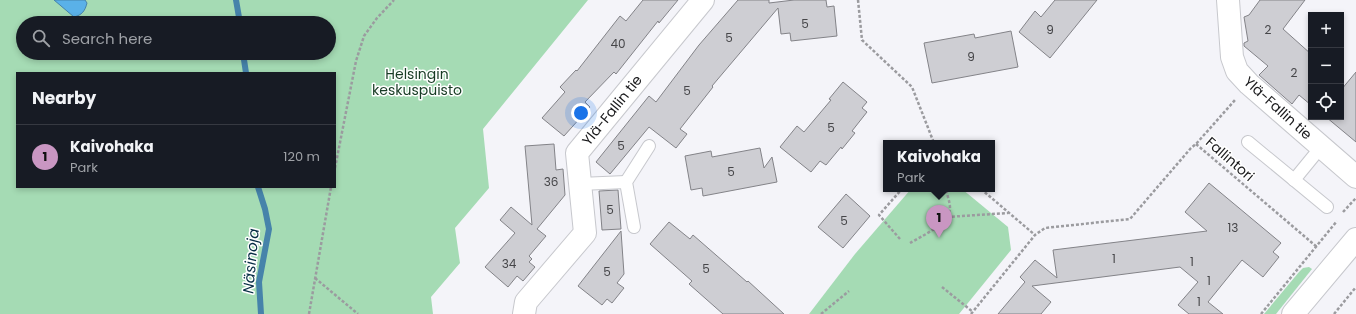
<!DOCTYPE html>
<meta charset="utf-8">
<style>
body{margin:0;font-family:Poppins,sans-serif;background:#242831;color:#f1f3f6}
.controls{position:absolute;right:12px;top:12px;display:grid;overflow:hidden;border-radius:0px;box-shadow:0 2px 6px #0003}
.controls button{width:36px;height:36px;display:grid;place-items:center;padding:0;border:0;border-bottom:1px solid #363941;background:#171b24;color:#f1f3f6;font:20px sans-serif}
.you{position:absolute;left:581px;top:113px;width:14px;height:14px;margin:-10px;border:3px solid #fff;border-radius:50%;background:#1a73e8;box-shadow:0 0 0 6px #1a73e833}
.badge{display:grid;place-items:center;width:26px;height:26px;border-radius:50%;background:#c996c2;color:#111;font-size:13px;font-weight:700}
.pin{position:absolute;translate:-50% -33px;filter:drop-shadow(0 1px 2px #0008)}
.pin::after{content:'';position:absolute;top:21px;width:14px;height:12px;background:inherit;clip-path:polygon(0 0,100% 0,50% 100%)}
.popup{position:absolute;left:883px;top:140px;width:112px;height:52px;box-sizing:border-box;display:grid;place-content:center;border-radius:0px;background:#171b24;filter:drop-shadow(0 1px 3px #0005);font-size:13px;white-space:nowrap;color:#9ea1a6}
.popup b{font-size:15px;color:#f1f3f6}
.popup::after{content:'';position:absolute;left:50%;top:100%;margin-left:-8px;border:8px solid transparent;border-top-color:#171b24}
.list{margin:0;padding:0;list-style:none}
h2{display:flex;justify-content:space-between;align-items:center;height:52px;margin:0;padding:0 16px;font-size:17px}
h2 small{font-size:13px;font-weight:400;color:#9ea1a6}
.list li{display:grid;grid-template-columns:26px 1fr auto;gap:12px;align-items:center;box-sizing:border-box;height:64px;padding:0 16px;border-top:1px solid #363941}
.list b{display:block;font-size:15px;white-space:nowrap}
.list p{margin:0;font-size:13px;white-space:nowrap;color:#9ea1a6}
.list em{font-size:13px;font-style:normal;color:#9ea1a6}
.icon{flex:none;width:22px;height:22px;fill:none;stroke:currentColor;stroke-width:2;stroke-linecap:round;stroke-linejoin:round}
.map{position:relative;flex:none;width:1356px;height:314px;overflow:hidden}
.search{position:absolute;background:#171b24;box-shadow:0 2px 6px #0003;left:16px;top:16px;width:320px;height:44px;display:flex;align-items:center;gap:10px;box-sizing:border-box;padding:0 14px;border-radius:22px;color:#9ea1a6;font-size:15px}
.panel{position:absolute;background:#171b24;box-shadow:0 2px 6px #0003;left:16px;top:72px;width:320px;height:116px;border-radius:0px}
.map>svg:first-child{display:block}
.green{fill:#a5dbb4;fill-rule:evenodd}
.water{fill:#5ab1e8;stroke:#4683aa}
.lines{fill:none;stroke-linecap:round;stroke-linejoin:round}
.stream{stroke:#4683aa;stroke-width:6}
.building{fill:#ceced3;stroke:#838388}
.service-casing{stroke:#c7c8cd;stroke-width:14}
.minor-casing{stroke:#c7c8cd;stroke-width:24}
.tertiary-casing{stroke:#c7c8cd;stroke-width:24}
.path{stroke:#9b9b9f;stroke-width:2.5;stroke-dasharray:3 2;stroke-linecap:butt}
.service{stroke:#fff;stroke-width:12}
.minor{stroke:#fff;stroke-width:22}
.tertiary{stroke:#fff;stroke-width:22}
.labels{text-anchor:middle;stroke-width:3;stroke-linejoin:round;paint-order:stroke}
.number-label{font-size:12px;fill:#464649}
.park-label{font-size:14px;fill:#173b24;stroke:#fff}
.street-label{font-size:14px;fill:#19191b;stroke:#fff}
.water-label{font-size:15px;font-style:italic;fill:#062d44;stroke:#fff}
</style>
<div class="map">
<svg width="1356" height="314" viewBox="0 0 1356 314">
<rect width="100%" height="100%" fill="#f4f4f9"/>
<!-- green -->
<g class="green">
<path d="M0,0h588l-105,129 6,59 -34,40 5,35 -29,34 2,17h-433zM23,23h306v30h-306zM17,73h318v114h-318z"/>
<path d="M911,189h51l46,38 3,23 -52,64h-150l46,-60z"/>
<path d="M1309,267l3,2 -36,45h-12l35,-42 4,-4z"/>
</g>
<!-- water -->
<path class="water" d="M54,0h31l2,3c-2,8 -5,12 -13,14z"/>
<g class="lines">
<!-- stream -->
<g class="stream">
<path d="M236,0l4,23"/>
<path d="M243,53l3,20"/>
<path d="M258,187l7,22 4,20 -10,53 2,32"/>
</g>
</g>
<!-- building -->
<g class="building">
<path d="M643,0h35l-19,23 -1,-2 -42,53 -2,-2 -29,30 5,5 -26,29 -22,-18 23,-26 -5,-5 16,-17 1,1 43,-55 6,5z"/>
<path d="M738,0h31v3l25,-3h32l1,7 7,-1 3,30 -46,5 -1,-8 -9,1 -3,-26 -66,78 1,1 -33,42 7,5 -11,14 -27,-21 -39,47 -14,-12 53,-66 7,6 43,-57z"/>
<path d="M1055,0h42l-47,58 -31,-26 16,-21 6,6z"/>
<path d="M1260,0h45l-22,29 28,25v51l-12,-10 -7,9 -33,-29 9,-9 -24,-20v-3l4,-2 -4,-24 5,-2z"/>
<path d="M1011,31l7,36 -86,16 -8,-40 50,-9 1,4z"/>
<path d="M1356,72v70l-30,-25h15v-27z"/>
<path d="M843,82l24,20 -5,6 5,4 -15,19 3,2 -13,16 -1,-2 -15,18 -6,-4 -9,11 -31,-25 17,-21 7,6 27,-32 -2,-1z"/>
<path d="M554,144l2,26 7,-1 2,26 -28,34 9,7 -17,20 3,3 -3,3 6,5 -12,14 -6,-5 -9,11 -23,-20 30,-34 -15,-13 11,-13 21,18 -7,-79z"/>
<path d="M760,148l4,20 8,-11 5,25 -74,14 -1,-8 -11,2 -6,-34 26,-5 1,6z"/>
<path d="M1209,183l72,60 -8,9 6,5 -16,20 -21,-17 -34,42 15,12h-34l-11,-9 20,-23 -18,-15 -148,19 19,16 -10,12h-43l27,-32 -5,-5 15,-17 22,18 -4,-28 154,-19 -22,-19z"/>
<path d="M618,190l3,39 -19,1 -3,-39z"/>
<path d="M846,194l24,22 -27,32 -25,-21z"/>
<path d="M669,222l21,17 3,-4 54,47 1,-1 36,33h-61l-34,-30 3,-3 -42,-37z"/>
<path d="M621,231l3,43 -7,9 7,5 -12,15 -5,-4 -5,6 -24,-19z"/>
</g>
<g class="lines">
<defs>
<g id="service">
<path d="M1248,142l79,65"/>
<path d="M1294,180l27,-33"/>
<path d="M580,184l46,-2"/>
<path d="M634,227l-8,-45 23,-36"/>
</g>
<g id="minor">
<path d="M1228,0l4,57 5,14 12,13 107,93"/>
<path d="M524,314l2,-12 59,-69 -8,-80 126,-153"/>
</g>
<path id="tertiary" d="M1293,314l63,-75"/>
</defs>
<!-- service casing -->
<use href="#service" class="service-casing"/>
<!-- minor casing -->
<use href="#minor" class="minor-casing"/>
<!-- tertiary casing -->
<use href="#tertiary" class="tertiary-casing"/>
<!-- path -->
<g class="path">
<path d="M858,0l4,40 50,47 22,56"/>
<path d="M1196,144l121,103"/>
<path d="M335,168l21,-107 8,-25 13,-18 17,-18"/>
<path d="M981,189l54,46"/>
<path d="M1343,212l13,-14"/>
<path d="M947,217l61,-4"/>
<path d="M900,239l-21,-24 23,-26"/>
<path d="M910,243c12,-7 39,-19 40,-35 0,-6 -3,-13 -4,-19"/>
<path d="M315,278l43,36"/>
<path d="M942,287l31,25"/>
<path d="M309,314l22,-127"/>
<path d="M821,314l28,-23"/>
<path d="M971,314l64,-79 10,-7 85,-9 61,-71 5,-4 39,-44"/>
<path d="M1261,314l76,-93"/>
<path d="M1334,314l22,-27"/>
</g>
<!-- service -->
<use href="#service" class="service"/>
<!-- minor -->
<use href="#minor" class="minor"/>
<!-- tertiary -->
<use href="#tertiary" class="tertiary"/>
</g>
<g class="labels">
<!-- number labels -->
<g class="number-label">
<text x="805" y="28">5</text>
<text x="1050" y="34">9</text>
<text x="1268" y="34">2</text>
<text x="729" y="42">5</text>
<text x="618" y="48">40</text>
<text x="971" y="61">9</text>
<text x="1294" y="77">2</text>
<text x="687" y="95">5</text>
<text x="831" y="132">5</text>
<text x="621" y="150">5</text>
<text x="731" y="176">5</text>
<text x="551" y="186">36</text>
<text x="610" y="214">5</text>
<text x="844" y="225">5</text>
<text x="1233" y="232">13</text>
<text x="1114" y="263">1</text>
<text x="1192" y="266">1</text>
<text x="509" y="268">34</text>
<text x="706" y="273">5</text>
<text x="607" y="276">5</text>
<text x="1209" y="285">1</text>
<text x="1199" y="306">1</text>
</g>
<!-- park labels -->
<g class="park-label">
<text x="417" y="79">Helsingin<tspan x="417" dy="16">keskuspuisto</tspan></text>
</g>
<!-- street labels -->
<g class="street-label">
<text transform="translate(1278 108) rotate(42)" y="5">Ylä-Fallin tie</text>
<text transform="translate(612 110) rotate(-51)" y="5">Ylä-Fallin tie</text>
<text transform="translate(1230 159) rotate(41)" y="5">Fallintori</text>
</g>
<!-- water labels -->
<g class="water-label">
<text transform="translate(251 261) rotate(-85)" y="5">Näsinoja</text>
</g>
</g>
</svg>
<div class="controls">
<button>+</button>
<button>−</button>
<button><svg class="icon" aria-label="locate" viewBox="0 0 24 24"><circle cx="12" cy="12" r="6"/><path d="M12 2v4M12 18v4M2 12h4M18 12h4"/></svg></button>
</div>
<div class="you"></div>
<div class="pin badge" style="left:939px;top:238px">1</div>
<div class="popup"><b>Kaivohaka</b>Park</div>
<div class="search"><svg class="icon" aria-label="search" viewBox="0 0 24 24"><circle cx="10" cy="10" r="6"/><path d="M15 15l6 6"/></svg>Search here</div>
<section class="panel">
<h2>Nearby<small></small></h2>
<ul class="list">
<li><span class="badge">1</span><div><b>Kaivohaka</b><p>Park</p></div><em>120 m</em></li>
</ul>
</section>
</div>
